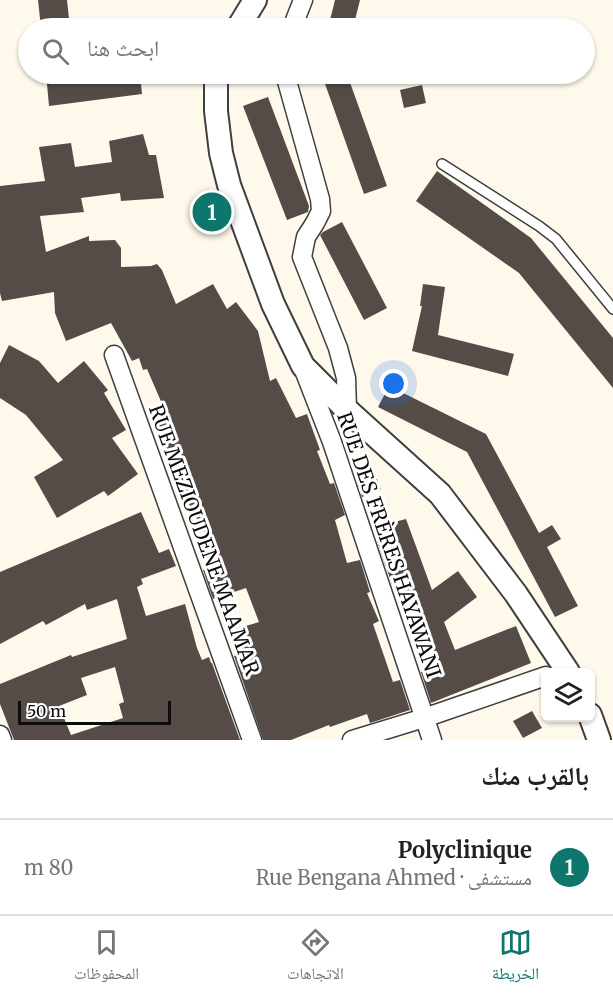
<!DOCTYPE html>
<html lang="ar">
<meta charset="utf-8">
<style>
body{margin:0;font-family:Merriweather,"Noto Naskh Arabic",serif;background:#f2f2f2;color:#222;direction:rtl}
.controls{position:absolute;right:18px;bottom:18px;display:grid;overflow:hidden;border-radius:9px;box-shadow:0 2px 4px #0004}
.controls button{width:54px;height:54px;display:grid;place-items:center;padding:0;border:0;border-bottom:2px solid #e0e0e0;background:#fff;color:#222;font:30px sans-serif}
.scale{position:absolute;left:18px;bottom:15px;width:153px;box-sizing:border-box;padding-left:6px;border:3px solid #0c0c0c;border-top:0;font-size:16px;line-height:21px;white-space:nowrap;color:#0c0c0c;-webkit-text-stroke:4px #fff;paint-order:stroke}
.you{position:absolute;left:394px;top:384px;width:21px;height:21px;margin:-15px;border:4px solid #fff;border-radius:50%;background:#1a73e8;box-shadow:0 0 0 9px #1a73e833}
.badge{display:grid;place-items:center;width:39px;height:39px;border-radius:50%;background:#0f766e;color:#fff;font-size:20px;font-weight:700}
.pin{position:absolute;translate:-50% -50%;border:3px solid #fff;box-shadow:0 2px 6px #0006}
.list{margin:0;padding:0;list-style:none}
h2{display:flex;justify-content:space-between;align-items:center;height:78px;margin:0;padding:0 24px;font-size:26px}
h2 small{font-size:20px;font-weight:400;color:#767676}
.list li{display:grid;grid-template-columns:39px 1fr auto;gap:18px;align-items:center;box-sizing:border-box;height:96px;padding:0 24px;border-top:2px solid #e0e0e0}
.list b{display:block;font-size:22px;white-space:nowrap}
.list p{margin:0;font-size:20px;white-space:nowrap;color:#767676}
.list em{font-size:20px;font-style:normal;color:#767676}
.icon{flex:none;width:33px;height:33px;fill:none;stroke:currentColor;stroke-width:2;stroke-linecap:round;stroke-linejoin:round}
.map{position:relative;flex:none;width:613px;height:740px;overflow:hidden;direction:ltr}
.search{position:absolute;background:#fff;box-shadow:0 2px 4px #0004;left:18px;right:18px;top:18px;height:66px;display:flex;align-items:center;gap:15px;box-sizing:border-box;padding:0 21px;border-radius:33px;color:#767676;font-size:22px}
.sheet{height:174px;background:#fff}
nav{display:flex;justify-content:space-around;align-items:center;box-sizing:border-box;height:84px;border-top:2px solid #e0e0e0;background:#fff;font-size:16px;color:#767676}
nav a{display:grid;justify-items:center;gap:3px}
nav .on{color:#0f766e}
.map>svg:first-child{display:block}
.building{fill:#554c48;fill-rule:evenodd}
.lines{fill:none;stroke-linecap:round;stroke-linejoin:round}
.service-casing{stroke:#3f3f3f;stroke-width:12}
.minor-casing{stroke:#3f3f3f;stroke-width:21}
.tertiary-casing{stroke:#3f3f3f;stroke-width:26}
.service{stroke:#fff;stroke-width:9}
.minor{stroke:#fff;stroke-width:18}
.tertiary{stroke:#fff;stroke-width:22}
.labels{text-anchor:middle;stroke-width:6;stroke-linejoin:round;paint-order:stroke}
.street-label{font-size:20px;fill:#0c0c0c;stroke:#fff}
</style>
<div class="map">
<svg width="613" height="740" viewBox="0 0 613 740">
<rect width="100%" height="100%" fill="#fff9eb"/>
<!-- building -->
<g class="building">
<path d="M38,0h29l3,28h-29z"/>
<path d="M335,0h25l-7,28h-25z"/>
<path d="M46,74h94l2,20 -93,12z"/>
<path d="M347,74l40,112 -23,8 -40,-113z"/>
<path d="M422,85l4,18 -22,5 -4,-18z"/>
<path d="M268,97l41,109 -1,6 -21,8 -44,-114z"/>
<path d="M143,134l6,21h7l8,43 -43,3 -1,-8 -39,5 3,14 -44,4 6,36 43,-16v5l26,-1 6,8v19l30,-1 6,-2 5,6 14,34 37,-20 14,25 9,-7 22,29 12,50 6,-3 20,40 11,-4 13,36 -3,1 13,33 4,-1 11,32 -10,5 12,43 13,-3 10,32 -3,1 12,28 -6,3 20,58 7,-2 10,30 -40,13 -3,-9 -37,13 -1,-2 -38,15h-28l-29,-84 8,-3 -7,-24 24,-7 -13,-34 -33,11 -10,-29 9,-3 -2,-5 8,-4 -50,-93 -12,-42v-7l10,-3 -19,-44 -4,1 -4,-12 -7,3 -21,-38 -45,18 -11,-28 -1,-21 -52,9 -2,-8v-107l45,-5 -6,-34 32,-4 4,24 37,-5 -3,-21z"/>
<path d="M437,171l94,67 82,100v50l-94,-115 -103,-72z"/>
<path d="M342,222l45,86 -23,12 -44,-85 3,-3z"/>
<path d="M423,284l22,3 -7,48 76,19 -6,22 -96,-25 10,-45h-2z"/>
<path d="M9,345l30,16 19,22 26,-22 24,29 -4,3 22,37 -14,8 26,36 -30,22 -4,-5 -47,27 -23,-41 29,-17 -37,-45 -26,-17v-35z"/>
<path d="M389,386l97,48 53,99 13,-8 9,14 -14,8 31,59 -23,11 -88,-165 -89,-45z"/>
<path d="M372,467l9,22 -19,8 -7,-23z"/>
<path d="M141,512l18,41 10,-4 7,17 -35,13 2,5 -6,3 9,29 39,-12 12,44 5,12 7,-3 2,6h1l28,77h-226l-14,-36v-20l71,-29 1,2 55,-18 -10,-40 -30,11 -2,-6 -39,21 -3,-4 -43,23v-72zM115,667l9,35 -5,2 4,14 -52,17 -12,-29 28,-11 -6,-17z"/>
<path d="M406,519l26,71 26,-19 19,26 -33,25 11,28 61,-24 15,37 -100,40 -10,-31 18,-8 -20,-48 -2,1 -12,-26 -2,1 -4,-10 -7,2 -15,-43 10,-3 -4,-13z"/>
<path d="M532,711l10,17 -19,10 -10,-17z"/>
</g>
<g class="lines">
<defs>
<path id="service" d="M442,164l97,62 17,13 57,70"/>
<g id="minor">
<path d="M292,28l11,-28"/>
<path d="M285,74l35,125 1,12 -6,12 -9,14 -4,20 36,91 8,30 1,32"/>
<path d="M114,355l138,385"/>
<path d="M304,370l28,72 100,298"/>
<path d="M0,735l2,5"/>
<path d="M352,740l72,-22 122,-42"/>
</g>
<g id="tertiary">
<path d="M238,28l17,-28"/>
<path d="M218,74l-2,7v30l5,42 8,32 44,119 30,62 44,44 93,84 76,100 52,78"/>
<path d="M590,715l9,25"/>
</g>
</defs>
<!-- service casing -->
<use href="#service" class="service-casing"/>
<!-- minor casing -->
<use href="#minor" class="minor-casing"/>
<!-- tertiary casing -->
<use href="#tertiary" class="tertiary-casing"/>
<!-- service -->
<use href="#service" class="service"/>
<!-- minor -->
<use href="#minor" class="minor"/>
<!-- tertiary -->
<use href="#tertiary" class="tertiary"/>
</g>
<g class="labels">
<!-- street labels -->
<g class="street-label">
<text transform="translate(204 540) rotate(70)" y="7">RUE MEZIOUDENE MAAMAR</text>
<text transform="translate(389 545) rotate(71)" y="7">RUE DES FRÈRES HAYAWANI</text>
</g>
</g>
</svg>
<div class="controls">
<button><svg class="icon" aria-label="layers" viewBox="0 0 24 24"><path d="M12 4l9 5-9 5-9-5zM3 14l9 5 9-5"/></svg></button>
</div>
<div class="scale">50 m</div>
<div class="you"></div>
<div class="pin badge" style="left:212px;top:212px">1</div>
<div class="search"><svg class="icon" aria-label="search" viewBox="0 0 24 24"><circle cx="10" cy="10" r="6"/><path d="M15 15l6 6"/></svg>ابحث هنا</div>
</div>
<section class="sheet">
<h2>بالقرب منك<small></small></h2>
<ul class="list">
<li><span class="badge">1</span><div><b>Polyclinique</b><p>مستشفى · Rue Bengana Ahmed</p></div><em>80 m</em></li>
</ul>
</section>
<nav>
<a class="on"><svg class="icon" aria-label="map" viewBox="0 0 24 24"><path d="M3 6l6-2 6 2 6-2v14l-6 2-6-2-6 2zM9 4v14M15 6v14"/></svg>الخريطة</a>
<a><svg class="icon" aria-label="directions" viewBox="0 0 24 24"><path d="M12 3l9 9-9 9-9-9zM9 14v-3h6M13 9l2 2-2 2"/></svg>الاتجاهات</a>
<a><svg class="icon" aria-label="saved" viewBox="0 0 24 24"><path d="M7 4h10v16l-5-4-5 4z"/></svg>المحفوظات</a>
</nav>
